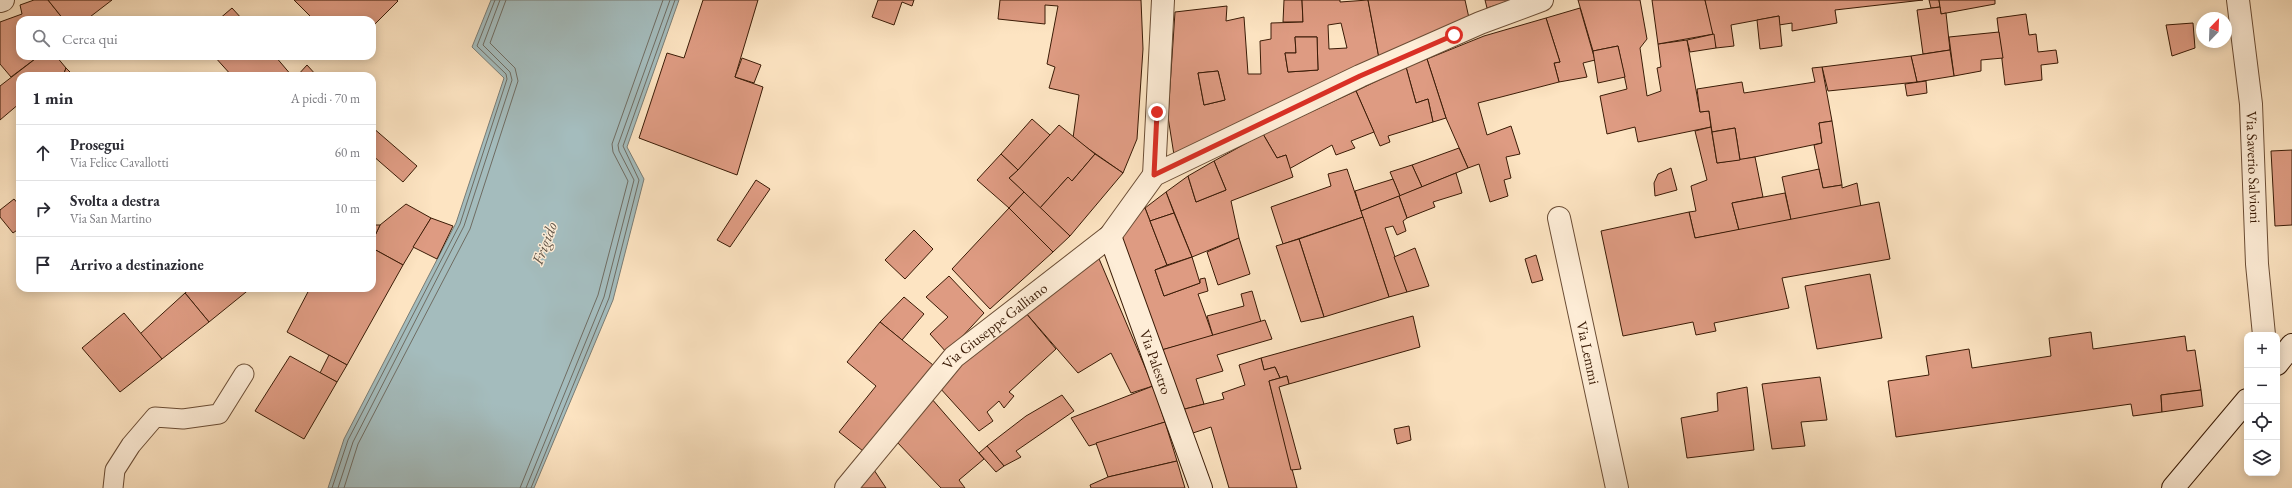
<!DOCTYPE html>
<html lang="it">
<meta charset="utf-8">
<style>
body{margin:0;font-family:"EB Garamond",serif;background:#f2f2f3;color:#2b2b33}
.controls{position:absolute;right:12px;bottom:12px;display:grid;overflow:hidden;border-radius:8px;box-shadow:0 2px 10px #0003}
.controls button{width:36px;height:36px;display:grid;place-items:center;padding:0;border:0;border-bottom:1px solid #e1e1e2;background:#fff;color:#2b2b33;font:20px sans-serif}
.compass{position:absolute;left:2196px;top:12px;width:36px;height:36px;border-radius:50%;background:#fff;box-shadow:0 2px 10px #0003;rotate:23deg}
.stop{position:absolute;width:12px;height:12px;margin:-9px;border:3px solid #d93025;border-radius:50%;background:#fff}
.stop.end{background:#d93025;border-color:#fff;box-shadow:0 1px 4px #0008}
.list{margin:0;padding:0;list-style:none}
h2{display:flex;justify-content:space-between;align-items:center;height:52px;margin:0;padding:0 16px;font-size:17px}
h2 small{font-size:13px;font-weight:400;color:#7c7c81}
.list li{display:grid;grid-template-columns:26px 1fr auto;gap:12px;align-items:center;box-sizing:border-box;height:56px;padding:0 16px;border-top:1px solid #e1e1e2}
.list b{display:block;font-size:15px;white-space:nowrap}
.list p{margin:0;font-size:13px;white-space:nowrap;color:#7c7c81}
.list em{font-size:13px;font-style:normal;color:#7c7c81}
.icon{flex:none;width:22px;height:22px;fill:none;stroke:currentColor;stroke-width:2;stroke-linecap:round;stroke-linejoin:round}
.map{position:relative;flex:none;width:2292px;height:488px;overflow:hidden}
.search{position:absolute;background:#fff;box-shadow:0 2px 10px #0003;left:16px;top:16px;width:360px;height:44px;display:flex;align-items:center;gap:10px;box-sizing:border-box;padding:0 14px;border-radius:12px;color:#7c7c81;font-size:15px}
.panel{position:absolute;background:#fff;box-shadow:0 2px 10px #0003;left:16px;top:72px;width:360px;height:220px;border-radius:12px}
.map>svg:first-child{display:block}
.water{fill:#a4bcbd;stroke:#7a7c74}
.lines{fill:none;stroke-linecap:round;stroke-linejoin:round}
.shore{stroke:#6f6c62;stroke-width:1}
.building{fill:#de9b82;stroke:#3a1b06;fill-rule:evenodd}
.lane-casing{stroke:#6b4d35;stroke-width:21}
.street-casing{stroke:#6b4d35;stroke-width:24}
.secondary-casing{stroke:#3a1b06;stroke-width:24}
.lane{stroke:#feedd7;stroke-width:19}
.street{stroke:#feedd7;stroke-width:22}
.secondary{stroke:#feedd7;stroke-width:22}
.route{stroke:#d93025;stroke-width:5}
.labels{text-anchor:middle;stroke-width:3;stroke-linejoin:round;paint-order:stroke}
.street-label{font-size:15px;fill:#3a1b06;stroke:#feedd7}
.water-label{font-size:16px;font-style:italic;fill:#5f5346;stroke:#feedd7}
</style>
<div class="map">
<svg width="2292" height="488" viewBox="0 0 2292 488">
<rect width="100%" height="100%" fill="#fde4c2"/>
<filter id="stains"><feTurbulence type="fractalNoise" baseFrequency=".005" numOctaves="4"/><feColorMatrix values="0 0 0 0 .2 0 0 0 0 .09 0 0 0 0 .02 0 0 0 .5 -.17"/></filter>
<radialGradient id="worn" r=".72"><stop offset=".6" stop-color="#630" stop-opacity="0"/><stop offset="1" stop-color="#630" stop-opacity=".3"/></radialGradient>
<!-- water -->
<path class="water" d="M491,0h188l-52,147 17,32 -31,121 -79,188h-206l16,-49 112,-216 48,-145 -32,-31z"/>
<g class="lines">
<!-- shore -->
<g class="shore">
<path d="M332,488l16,-48 112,-216 47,-145 -1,-5 -29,-28 18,-46"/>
<path d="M338,488l15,-46 111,-216 48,-146 -2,-8 -27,-27 17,-45"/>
<path d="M344,488l14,-44 112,-215 48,-148 -3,-13 -25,-25 16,-43"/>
<path d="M520,488l78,-193 30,-114 -15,-29 -1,-8 51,-144"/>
<path d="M526,488l78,-191 30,-117 -15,-29 -1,-6 52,-145"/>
<path d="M531,488l78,-190 30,-118 -16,-34 52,-146"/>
</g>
</g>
<!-- building -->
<g class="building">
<path d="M34,0h14l16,20h-44v36h19l-28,21 -11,-13v-42l22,-8 -2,-9z"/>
<path d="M48,0h64l-26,20h-22z"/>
<path d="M294,0h103l1,1 -26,26v-7h-58z"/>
<path d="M703,0h55l-23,77 28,10 -26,88 -98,-37 28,-85 17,5z"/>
<path d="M878,0h36l-2,6 -10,-4 -8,23 -22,-8z"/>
<path d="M1000,0h141l2,49 -6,90 -14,34 -50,-35 6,-43 -30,-7 6,-21 -8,-3 11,-58 -13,-1v19l-47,-5z"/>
<path d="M1284,0h18l1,22h-20z"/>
<path d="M1302,0h38v2l28,-2 11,58 -205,97 -6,-38 7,-105 52,-6 -1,15 18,-4 4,57h13l-1,-33 11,-2v-16l32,-1zM1341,23l6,25 -18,1 -1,-24zM1295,37h22l1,33 -30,2 -3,-19h11zM1218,71l7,29 -21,5 -6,-32z"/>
<path d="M1368,0h97l4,18 -90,40z"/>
<path d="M1485,0h28l-26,8z"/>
<path d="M1578,0h62l7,39 -7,9 7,48 14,-5 -4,-23 4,-1 -3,-23 29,-4 13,72 9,-1 2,16 -73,15 -3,-15 -28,7 -7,-38 27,-7 -9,-43 -25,5z"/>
<path d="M1652,0h53l9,34 -56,10z"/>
<path d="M1705,0h218l-88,10 2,13 -45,8v-8l-13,2v-9l-48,9 3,21 -18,2z"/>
<path d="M1929,0h10l1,7 -9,1z"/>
<path d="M1939,0h56v4l-54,10z"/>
<path d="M1940,7l1,7 5,-1 4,37 -27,4 -6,-44z"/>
<path d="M232,8l11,12h-25z"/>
<path d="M1580,8l15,52 -12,3 4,14 -28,5 -5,-19 6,-1 -14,-44z"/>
<path d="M2026,14l3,21 7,-1 2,18 18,-2 2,13 -17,2 1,15 -37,5 -8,-67z"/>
<path d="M1779,16l3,30 -22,3 -3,-29z"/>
<path d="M1546,18l14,44 -6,1 5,19 -81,21 9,32 24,-9 9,28 -14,3 5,21 -7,2 4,16 -18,6 -11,-38 -11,4 -22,-50 -19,-59 57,-23z"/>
<path d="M2193,23l2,25 -23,8 -6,-31z"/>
<path d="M1999,32l4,26 -22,2v11l-27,5 -5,-39z"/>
<path d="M1714,34l2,14 -26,4 -3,-12z"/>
<path d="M1295,37h22l1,33 -30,2 -3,-19h11z"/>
<path d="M1618,46l7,31 -27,6 -5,-32z"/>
<path d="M1950,50l4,26 -37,6 -6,-26z"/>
<path d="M39,56h17l10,12 -3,8h-43v27l-20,17v-34z"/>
<path d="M214,56h61l17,20h-60z"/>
<path d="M1911,56l6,26 -89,9 -6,-24z"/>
<path d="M742,58l19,7 -7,18 -19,-6z"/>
<path d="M1427,59l19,59 -13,4 -5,-23 -12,4 -10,-36z"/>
<path d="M307,65l10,11h-20z"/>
<path d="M1406,67l10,36 12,-4 5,23 -45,14 2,6 -10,4 -24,-55z"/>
<path d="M1822,67l10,54 -13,2 3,20 -82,17 -5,-32 -23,4 -3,-21 -9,1 -3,-23 45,-7 2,11 71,-11 -3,-14z"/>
<path d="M66,68l6,6 -9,2z"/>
<path d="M1218,71l7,29 -21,5 -6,-32z"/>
<path d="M1926,81l1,12 -20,3 -2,-12z"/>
<path d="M1356,91l18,41 -23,9 4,7 -19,7 -4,-10 -43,24 -3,-14 -9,3 -14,-24z"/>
<path d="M1032,119l18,16 -32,35 -17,-16z"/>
<path d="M1832,121l10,64 -19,3 -9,-43 8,-2 -3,-20z"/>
<path d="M1059,125l36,29 -23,27 -4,-4 -28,31 -31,-30 9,-8z"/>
<path d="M372,127l45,39 -14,16 -31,-27z"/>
<path d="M1711,127l6,36 38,-6 8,40 -31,6 7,27 -44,8 -6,-26 7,-1 -5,-25 16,-6 -12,-49z"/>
<path d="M1735,128l5,32 -23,3 -5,-31z"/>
<path d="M1263,134l14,24 9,-3 7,22 -62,24 8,37 -47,19 -26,-65 22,-16 8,26 30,-12 -12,-29z"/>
<path d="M1459,148l9,20 -46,19 -10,-22z"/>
<path d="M2292,150v75l-17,1 -4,-75z"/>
<path d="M1001,154l17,16 -9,8 15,14 -15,16 -32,-28z"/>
<path d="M1095,154l28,19 -53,63 -30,-28 28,-31 4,4z"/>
<path d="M1214,161l12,29 -30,12 -8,-26z"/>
<path d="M1412,165l10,22 -22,9 -10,-24z"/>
<path d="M1671,168l6,22 -22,6 -1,-13 4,-9z"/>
<path d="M1347,169l16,48 -80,27 -12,-37 60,-21 -3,-12z"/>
<path d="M1819,169l4,19 19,-3v3l15,-5 4,24 -70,13 -9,-43z"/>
<path d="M1456,173l6,20 -29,9 2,5 -28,11 -8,-22z"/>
<path d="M1393,179l7,17 -39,15 -6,-20z"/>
<path d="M756,180l14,9 -40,58 -13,-7z"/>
<path d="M1024,192l46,44 -17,16 -44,-44z"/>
<path d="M1166,192l8,21 -24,8 -5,-13z"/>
<path d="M1785,193l6,27 -52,10 -7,-27z"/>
<path d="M1399,196l8,22 -4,3 3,10 -9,4 -4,-9 -8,2 22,64 -18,5 -28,-86z"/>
<path d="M14,199l6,7v22l-7,5 -13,-16v-7z"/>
<path d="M1879,202l11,57 -108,19 7,30 -75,15 2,8 -20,4 -3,-13 -70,14 -22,-105 88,-19 6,26z"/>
<path d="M406,204l25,14 -28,47 -31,-17v-6l8,-17z"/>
<path d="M1009,208l44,44 -63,57 -38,-40z"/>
<path d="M1145,208l22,57 -12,5 9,26 36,-13v-4l5,-1 3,13 -10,3 15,42 -55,15 -42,-121z"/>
<path d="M1174,213l18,44 -25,8 -17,-44z"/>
<path d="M1363,217l26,80 -65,20 -25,-78z"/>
<path d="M431,218l22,8 -16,33 -24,-12z"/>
<path d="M372,225h8l-8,17z"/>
<path d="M914,230l19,19 -28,30 -20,-19z"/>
<path d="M1239,238l11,36 -32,11 -11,-33z"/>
<path d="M1299,239l25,78 -23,5 -25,-76z"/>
<path d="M372,248l31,17 -56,100 -60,-33 23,-44h62z"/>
<path d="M1415,248l14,38 -22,6 -13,-35z"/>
<path d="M1097,254l56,132 -22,7 -20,-40 -33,20 -53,-61z"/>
<path d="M1536,255l7,25 -11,3 -7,-24z"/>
<path d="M1192,257l8,26 -36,13 -9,-26z"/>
<path d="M1870,274l12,64 -65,11 -12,-63z"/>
<path d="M949,276l35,37 -37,40 -17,-19 18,-17 -22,-20z"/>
<path d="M191,288h60l-42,34 -24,-29z"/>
<path d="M1252,291l9,31 -48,14 -6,-20 37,-10 -3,-12z"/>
<path d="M185,293l24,29 -47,37 -22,-25z"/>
<path d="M904,297l20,17 -22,26 -22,-18z"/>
<path d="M1025,312l31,37 -47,43 5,4 -10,12 -5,-7 -12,11 6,9 -14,10 -40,-44 22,-23z"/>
<path d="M124,313l38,46 -42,33 -38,-44z"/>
<path d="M1413,316l7,31 -131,37 -2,-8 -7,2 -5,-11 -11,3 -3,-12z"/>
<path d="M1265,320l7,19 -55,16 6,16 -27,8 8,25 -23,6 -23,-59z"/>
<path d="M880,322l53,43 -70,86 -24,-19 37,-46 -29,-24z"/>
<path d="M2091,332l2,17 92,-13 2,15 8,-1 6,40 -40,5 1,17 -29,4 -2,-12 -235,33 -8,-56 41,-6 -3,-19 43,-7 3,19 79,-12 -2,-18z"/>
<path d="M329,355l18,10 -10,17 -17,-9z"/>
<path d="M290,356l47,26 -33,57 -49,-28z"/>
<path d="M1261,358l3,12 11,-3 5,11 -11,3 28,107h-68l-18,-61 -21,7 -9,-24 43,-11 -2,-6 23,-8 -6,-20z"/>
<path d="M1287,376l2,8 -10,3 22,82 -10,1 -22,-89z"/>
<path d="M1820,377l7,43 -26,2 4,24 -33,3 -10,-65z"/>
<path d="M1153,386l12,36 -76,24 -18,-28z"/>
<path d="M1747,387l7,63 -67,8 -6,-40 37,-7 -1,-18z"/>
<path d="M2201,390l2,16 -41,6 -1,-17z"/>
<path d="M1062,395l12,16 -58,40 5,6 -17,9 -17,-20 39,-30z"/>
<path d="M931,398l53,61 -25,21 6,8h-24l-45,-47z"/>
<path d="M1165,422l12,39 -69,16 -12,-34z"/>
<path d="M1409,426l2,14 -14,4 -3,-15z"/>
<path d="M987,446l17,20 -8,6 -17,-19z"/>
<path d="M1177,461l8,27h-94l-1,-3 18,-8z"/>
<path d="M872,467l14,21h-31z"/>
</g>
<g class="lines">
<defs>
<path id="lane" d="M113,488l2,-18 16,-25 24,-28 28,2 36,-5 25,-40"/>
<g id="street">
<path id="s1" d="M2238,0l13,104 6,160 7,71"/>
<path d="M0,1l3,-1"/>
<path d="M1154,175l9,-175"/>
<path id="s2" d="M1559,218l58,270"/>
<path id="s3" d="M846,488l108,-131 156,-121 44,-61 206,-99 120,-53 62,-23"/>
</g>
<g id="secondary">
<path id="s4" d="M1110,236l91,252"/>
<path d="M2277,364l15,-19"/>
<path d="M2173,488l74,-88"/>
</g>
</defs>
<!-- lane casing -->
<use href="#lane" class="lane-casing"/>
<!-- street casing -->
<use href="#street" class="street-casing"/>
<!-- secondary casing -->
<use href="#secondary" class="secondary-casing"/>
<!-- lane -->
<use href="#lane" class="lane"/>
<!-- street -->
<use href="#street" class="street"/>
<!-- secondary -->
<use href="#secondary" class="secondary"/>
</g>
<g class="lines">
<!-- route -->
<path class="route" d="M1157,112l-3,63 206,-99 94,-41"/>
</g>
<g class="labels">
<!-- street labels -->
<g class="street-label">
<text dy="5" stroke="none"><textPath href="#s1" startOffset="168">Via Saverio Salvioni</textPath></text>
<text dy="5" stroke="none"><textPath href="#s3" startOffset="221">Via Giuseppe Galliano</textPath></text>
<text dy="5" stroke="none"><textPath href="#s2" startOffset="138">Via Lemmi</textPath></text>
<text dy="5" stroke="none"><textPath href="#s4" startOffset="134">Via Palestro</textPath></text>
</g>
<!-- water labels -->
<g class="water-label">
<text transform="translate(544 243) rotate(-69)" y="6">Frigido</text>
</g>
</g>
<rect width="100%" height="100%" filter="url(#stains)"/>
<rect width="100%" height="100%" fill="url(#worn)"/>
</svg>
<div class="controls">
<button>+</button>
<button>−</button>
<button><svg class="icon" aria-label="locate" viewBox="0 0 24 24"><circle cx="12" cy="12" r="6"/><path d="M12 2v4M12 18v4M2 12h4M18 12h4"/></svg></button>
<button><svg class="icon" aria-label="layers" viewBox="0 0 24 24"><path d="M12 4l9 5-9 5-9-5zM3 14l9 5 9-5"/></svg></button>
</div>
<svg class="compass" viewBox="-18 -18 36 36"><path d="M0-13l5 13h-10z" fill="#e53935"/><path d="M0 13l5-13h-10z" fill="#7c7c81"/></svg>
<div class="stop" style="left:1454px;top:35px"></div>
<div class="stop end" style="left:1157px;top:112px"></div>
<div class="search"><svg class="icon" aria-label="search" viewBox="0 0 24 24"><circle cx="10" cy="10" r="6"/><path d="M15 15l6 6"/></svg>Cerca qui</div>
<section class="panel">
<h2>1 min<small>A piedi · 70 m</small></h2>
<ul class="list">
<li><svg class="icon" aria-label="ahead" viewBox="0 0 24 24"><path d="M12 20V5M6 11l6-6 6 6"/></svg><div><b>Prosegui</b><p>Via Felice Cavallotti</p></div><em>60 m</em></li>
<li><svg class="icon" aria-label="right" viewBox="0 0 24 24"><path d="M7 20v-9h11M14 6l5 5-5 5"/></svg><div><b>Svolta a destra</b><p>Via San Martino</p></div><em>10 m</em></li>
<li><svg class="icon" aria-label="arrive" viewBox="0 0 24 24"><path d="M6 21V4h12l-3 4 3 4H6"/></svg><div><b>Arrivo a destinazione</b></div></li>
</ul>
</section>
</div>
